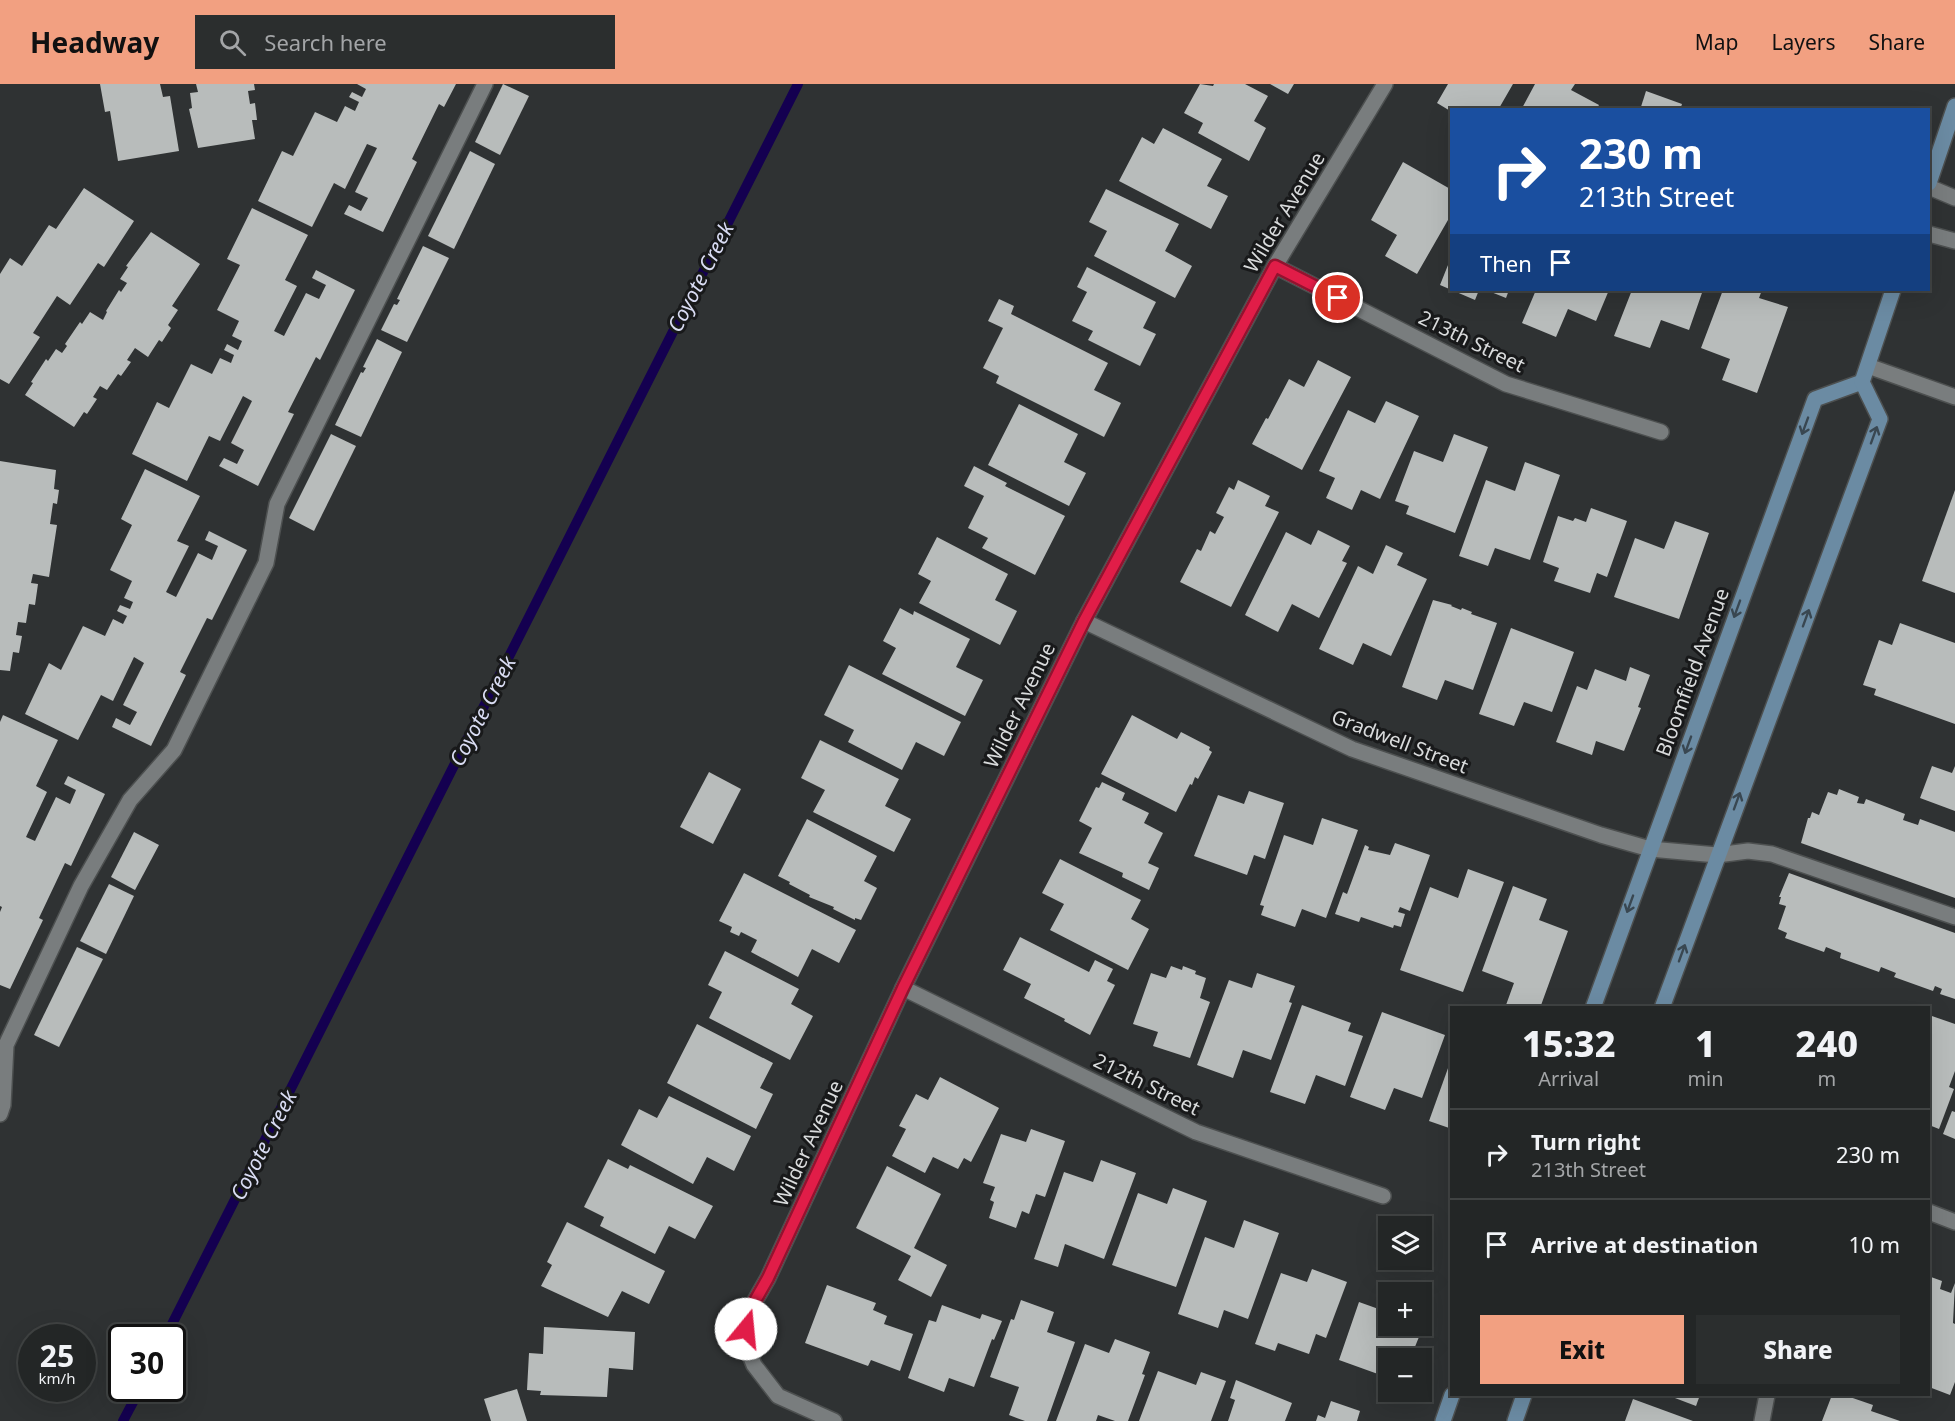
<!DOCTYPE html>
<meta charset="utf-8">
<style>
body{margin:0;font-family:"Noto Sans",sans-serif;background:#2b2e2e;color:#f1f3f6;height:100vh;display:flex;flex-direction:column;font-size:22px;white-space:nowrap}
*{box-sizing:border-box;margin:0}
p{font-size:20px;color:#a3a5a7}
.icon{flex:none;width:33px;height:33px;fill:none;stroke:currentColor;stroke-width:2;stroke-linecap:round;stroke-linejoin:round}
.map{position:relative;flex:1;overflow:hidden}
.side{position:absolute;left:1450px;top:922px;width:480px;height:390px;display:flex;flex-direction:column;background:#232626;border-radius:0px;box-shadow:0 6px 24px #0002,0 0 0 2px #404343}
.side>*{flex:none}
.hud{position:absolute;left:1450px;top:24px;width:480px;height:183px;border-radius:0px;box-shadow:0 6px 24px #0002,0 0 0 2px #404343;background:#1a4fa0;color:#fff;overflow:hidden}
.buttons{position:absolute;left:1378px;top:1132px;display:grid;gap:12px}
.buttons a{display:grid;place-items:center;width:54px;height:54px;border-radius:0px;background:#232626;box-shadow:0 6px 24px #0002,0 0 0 2px #404343;font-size:30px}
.speed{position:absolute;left:18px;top:1240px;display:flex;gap:12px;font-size:30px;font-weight:700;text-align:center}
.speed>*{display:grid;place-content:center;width:78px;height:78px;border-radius:50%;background:#232626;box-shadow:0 6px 24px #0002,0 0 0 2px #404343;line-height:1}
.speed small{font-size:15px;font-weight:400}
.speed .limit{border:3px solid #111;border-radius:9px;background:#fff;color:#111}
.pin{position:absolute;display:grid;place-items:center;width:51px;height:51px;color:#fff;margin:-26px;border:3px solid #fff;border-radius:50%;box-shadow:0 2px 6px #0007}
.me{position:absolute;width:66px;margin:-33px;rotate:17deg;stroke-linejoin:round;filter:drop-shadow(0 0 4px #0008)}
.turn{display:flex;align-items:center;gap:21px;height:126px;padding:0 30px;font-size:27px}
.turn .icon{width:78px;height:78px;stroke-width:2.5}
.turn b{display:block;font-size:42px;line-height:51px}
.then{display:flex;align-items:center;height:57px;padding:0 30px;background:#0003;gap:12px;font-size:22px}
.eta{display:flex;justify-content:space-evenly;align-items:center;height:102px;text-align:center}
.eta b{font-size:36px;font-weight:800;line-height:42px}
.cta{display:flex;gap:12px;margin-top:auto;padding:12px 30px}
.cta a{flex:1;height:69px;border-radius:0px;background:#f2a081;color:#111;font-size:24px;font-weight:800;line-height:69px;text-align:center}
.cta a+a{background:#2b2e2e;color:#f1f3f6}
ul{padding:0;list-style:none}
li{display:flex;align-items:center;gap:18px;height:90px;padding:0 30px;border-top:2px solid #404343}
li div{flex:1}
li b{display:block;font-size:22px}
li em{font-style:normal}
header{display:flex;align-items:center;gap:36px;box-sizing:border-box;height:84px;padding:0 30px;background:#f2a081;color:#111}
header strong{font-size:28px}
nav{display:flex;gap:33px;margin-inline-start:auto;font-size:21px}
.search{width:420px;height:54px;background:#2b2e2e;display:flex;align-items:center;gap:15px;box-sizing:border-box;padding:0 21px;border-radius:0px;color:#a3a5a7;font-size:22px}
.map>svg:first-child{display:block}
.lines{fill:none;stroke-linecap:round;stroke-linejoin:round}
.stream{stroke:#140050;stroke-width:10}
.building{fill:#b8bcbb}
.lane-casing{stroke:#4d5050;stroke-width:18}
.street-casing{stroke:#4d5050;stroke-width:18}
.secondary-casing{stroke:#4d5050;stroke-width:18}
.lane{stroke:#797d7e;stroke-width:15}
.street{stroke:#797d7e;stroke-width:15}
.secondary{stroke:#6b8ba3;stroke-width:15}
.oneway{stroke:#394751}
.route-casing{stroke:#92132f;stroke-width:15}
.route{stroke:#e11d48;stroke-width:10}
.labels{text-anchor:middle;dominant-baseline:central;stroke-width:6;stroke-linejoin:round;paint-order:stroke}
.street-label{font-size:20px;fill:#d9dbdc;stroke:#18191a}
.water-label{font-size:21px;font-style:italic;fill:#d9dcf3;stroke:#18191a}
</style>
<header>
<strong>Headway</strong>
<div class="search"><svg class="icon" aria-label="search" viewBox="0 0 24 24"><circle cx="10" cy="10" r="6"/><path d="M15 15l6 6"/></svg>Search here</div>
<nav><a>Map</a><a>Layers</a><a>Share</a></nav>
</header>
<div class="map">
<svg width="1955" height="1337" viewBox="0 0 1955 1337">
<rect width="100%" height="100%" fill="#2f3233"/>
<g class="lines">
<g class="stream">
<path d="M165,1254L798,0"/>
<path d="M123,1337L140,1305"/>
</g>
</g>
<g class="building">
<path d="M100,0H160L163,13L170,12L179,67L118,77L110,27L105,28Z"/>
<path d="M196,0H254L255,6L248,7L250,20L255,19L257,36H252L255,55L198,64L189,25L192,24L190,9L198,8Z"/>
<path d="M357,0H456L444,23L439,20L412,75L417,78L383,148L344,130L349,121L361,127L368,114L355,108L377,64L367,60L345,105L334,99L312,143L258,117L282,67L293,72L315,28L337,38L345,22L355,27L359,18L349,13L352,8L362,13L366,5Z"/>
<path d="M503,0L529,12L500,71L475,58Z"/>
<path d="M1200,0L1213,2L1214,0H1245L1268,12L1254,37L1266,44L1249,77L1198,49L1203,39L1184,29Z"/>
<path d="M1270,0H1294L1288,10Z"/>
<path d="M1448,0H1513L1498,26H1452V28L1437,19Z"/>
<path d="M1535,0H1575L1571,6L1599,21L1596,26H1521Z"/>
<path d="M1646,7L1682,20L1680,26H1640Z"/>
<path d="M1163,44L1222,75L1207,102L1228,112L1211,145L1119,97L1142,53L1154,60Z"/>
<path d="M470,67L495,80L454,165L428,152Z"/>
<path d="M1403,78L1452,106V129L1417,190L1385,172L1397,151L1371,136Z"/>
<path d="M84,104L134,137L104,183L98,179L70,221L57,212L33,249L40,253L9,300L0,295V190L10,174L22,182L49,141L56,145Z"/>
<path d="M1106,105L1179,140L1165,167L1192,182L1175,214L1094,172L1107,147L1089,138Z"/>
<path d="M252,124L308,151L285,196L297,202L274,247L284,252L306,209L319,215L326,201L312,194L316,186L355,206L320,276L316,273L288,328L294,330L258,402L219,382L224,374L237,380L244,366L231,359L252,317L243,312L220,357L209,352L187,397L132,370L157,318L169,324L191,280L212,290L220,274L231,279L234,271L224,266L227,260L238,266L242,257L232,252L239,237L217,226L240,181L227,175Z"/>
<path d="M151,148L200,180L172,222L178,226L168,241L171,244L162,258L159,256L148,273L135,264L127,276L131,278L121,292L118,290L107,306L100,302L93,313L97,315L87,330L84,328L74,343L25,311L33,299L31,298L46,275L48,277L56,265L62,269L67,262L65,260L80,238L82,240L90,228L103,236L107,228L106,227L119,206L121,208L127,199L120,195L128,183L126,182Z"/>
<path d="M423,162L449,174L407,258L381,246L394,220L397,221L400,216L397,215Z"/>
<path d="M1452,171V206H1479L1475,216L1440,201Z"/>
<path d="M1087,183L1156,218L1143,244L1156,250L1140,282L1088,256L1093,247L1072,237L1087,208L1077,203Z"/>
<path d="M1486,206H1509L1506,214Z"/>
<path d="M1536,206H1609L1596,237L1568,225L1556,253L1522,239Z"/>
<path d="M1632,206H1703L1689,246L1661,236L1650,264L1614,252Z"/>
<path d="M1723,206H1762L1759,214L1788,223L1757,309L1722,296L1730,275L1701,264Z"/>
<path d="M999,215L1014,222L1011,230L1108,279L1094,306L1121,319L1104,353L996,299L999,292L983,284L1003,244L988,237Z"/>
<path d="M377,255L402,268L361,353L335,341L361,288L363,289L366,284L363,283Z"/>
<path d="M1318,276L1351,293L1302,386L1252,360L1266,334L1268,335L1289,295L1304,303Z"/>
<path d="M1386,317L1419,332L1380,415L1361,406L1352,426L1326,414L1335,394L1319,387L1348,326L1375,339Z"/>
<path d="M1019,320L1078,350L1064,378L1086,389L1069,422L988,381Z"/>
<path d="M331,350L356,362L314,447L289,434Z"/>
<path d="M1454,350L1488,363L1455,449L1406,430L1409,422L1395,417L1414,367L1443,378Z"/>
<path d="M0,377L56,386L54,405L59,406L57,420L53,419L50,440L57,441L49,493L33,490L31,499L38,500L35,521L29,520L26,539L18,538L16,551L22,552L19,569L13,568L10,587L0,586Z"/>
<path d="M1525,378L1560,391L1530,476L1495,464L1488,482L1459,472L1486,396L1515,407Z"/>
<path d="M974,382L1007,399L1005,402L1065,432L1035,491L982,464L988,454L968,444L984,412L964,402Z"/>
<path d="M145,385L200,412L177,457L189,462L166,508L176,513L198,469L212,476L218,462L205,456L209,447L247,466L212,536L207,534L180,588L186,591L151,662L112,643L116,634L130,641L137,628L123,621L144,579L134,573L113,617L101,611L78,656L25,630L49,579L61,586L83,542L105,552L113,535L123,540L127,532L117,527L120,521L130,525L133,518L124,514L132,497L110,486L132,441L121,435Z"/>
<path d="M1238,396L1270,412L1265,422L1279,428L1231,523L1180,498L1197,465L1201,467L1210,447L1215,450L1224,433L1216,429L1229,403L1234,406Z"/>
<path d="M1955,406V509L1922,497Z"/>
<path d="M1591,424L1627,437L1607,493L1597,489L1590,509L1554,497L1559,484L1543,478L1558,432L1573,437L1575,434L1586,438Z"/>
<path d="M1675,437L1709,449L1679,535L1614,513L1635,454L1664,465Z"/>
<path d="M1318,446L1350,462L1342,477L1347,479L1319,534L1292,520L1278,548L1245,531L1286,448L1311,461Z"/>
<path d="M937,453L1008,490L995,516L1017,527L1000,561L919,519L931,497L918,490Z"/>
<path d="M1386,461L1403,469L1397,481L1427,495L1391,572L1363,559L1353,581L1319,565L1358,482L1373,490Z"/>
<path d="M1433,516L1452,521L1451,522L1461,526L1462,524L1472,528L1471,530L1497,539L1473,606L1445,596L1437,616L1402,603Z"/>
<path d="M900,524L913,531L914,527L970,555L956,583L983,596L965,632L882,590L896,564L883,557Z"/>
<path d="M1900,539L1955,559V640L1874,611L1876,605L1863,601L1879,556L1892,561Z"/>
<path d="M1511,544L1574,568L1552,628L1524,618L1514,642L1479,630Z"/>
<path d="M849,581L961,638L944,672L916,658L902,686L848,658L854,646L824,631Z"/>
<path d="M1630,583L1650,591L1638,623L1641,624L1624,667L1596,657L1592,671L1556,658L1577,602L1587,606L1595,585L1626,597Z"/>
<path d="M3,631L58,656L36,702L47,708L26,753L35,757L56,713L70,720L76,706L64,700L68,692L105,710L71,782L65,779L39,834L43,836L10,905L0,901V828L2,823L0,822V638Z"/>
<path d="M1132,631L1177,655L1181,648L1210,663L1209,666L1212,668L1198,695L1195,693L1192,701L1190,700L1176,728L1101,690Z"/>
<path d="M820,656L899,695L885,722L911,735L894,768L813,728L825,706L801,694Z"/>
<path d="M1932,682L1952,689L1955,682V727L1920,714Z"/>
<path d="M709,688L741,705L713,760L680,743Z"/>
<path d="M1102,698L1125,709L1122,716L1149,729L1144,739L1163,749L1148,779L1159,784L1149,806L1122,793L1123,789L1079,769L1092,744L1079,737L1096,703L1099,704Z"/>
<path d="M1839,705L1859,713L1857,719L1864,720L1866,715L1905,730L1903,736L1918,741L1920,735L1955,748V814L1801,759L1808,734H1810L1812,728L1819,731L1828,708L1837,711Z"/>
<path d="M1249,707L1284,719L1265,775L1254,771L1247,791L1194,772L1218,711L1244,720Z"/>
<path d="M1322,734L1358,746L1326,834L1302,825L1295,843L1261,831L1264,822L1260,821L1284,751L1313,761Z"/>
<path d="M807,735L877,772L864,797L877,804L861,836L855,834V836L833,825L834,823L809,813L810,811L789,800L790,798L778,792Z"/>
<path d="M134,748L159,761L135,806L111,793Z"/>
<path d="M1395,759L1430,771L1410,827L1400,823L1398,828L1405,830L1401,843L1394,841L1393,844L1361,833L1359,838L1335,830L1343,808L1347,810L1365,761L1369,763L1368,766L1390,771Z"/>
<path d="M1060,775L1141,816L1131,835L1149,845L1128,886L1050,846L1064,820L1042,809Z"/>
<path d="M1468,785L1504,798L1463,908L1400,886L1430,803L1458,814Z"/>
<path d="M744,789L856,846L839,879L812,865L798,893L751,868L757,856L741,848L739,852L730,848L732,843L719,837Z"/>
<path d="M1789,789L1955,849V915L1940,910L1942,905L1935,902L1933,907L1894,893L1896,889L1881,883L1879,888L1840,874L1841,869L1826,863L1824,868L1785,854L1787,849L1778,845L1786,822L1779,820L1781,813H1779Z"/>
<path d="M109,800L134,812L106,870L80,857Z"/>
<path d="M1513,802L1547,815L1539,836L1568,847L1540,924H1513L1506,921L1514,899L1482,887Z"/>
<path d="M1020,853L1089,888L1095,876L1113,885L1107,897L1115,901L1090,951L1064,937L1065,935L1024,914L1031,900L1003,886Z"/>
<path d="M77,863L103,875L59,963L34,951Z"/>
<path d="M725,867L799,905L791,920L813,932L790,976L709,934L722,908L708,901Z"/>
<path d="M1171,882L1182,886L1183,882L1196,887L1195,890L1206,894L1200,914L1210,918L1190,974L1153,962L1158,948L1133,940L1151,889L1166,894Z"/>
<path d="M1257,889L1295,902L1289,918L1292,919L1271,976L1243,966L1233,994L1197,981L1229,896L1252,904Z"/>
<path d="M1302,921L1351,939L1348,947L1363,952L1345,1002L1316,991L1305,1020L1270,1008Z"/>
<path d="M1382,928L1445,951L1422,1014L1394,1004L1385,1026L1350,1013Z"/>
<path d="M1929,931L1955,940V987L1949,1003L1954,1005L1939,1045L1929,1041Z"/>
<path d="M697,940L773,979L760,1004L773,1010L756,1045L667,999Z"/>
<path d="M1452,973V1045L1429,1037Z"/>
<path d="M940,993L999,1024L971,1078L964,1074L958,1085L933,1073L925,1089L892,1072L906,1045L899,1042L916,1010L928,1016Z"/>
<path d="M669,1012L751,1052L734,1087L707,1073L693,1100L621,1061L639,1025L657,1034Z"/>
<path d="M1952,1027L1955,1028V1055L1943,1050Z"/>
<path d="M1031,1045L1065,1057L1045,1113L1036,1110L1029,1130L1022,1127L1016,1144L989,1134L994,1118L990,1116L995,1103L983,1099L1001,1050L1026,1058Z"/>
<path d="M608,1075L628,1085L630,1081L713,1122L695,1155L669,1142L655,1170L600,1142L604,1133L584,1123Z"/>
<path d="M1101,1076L1136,1089L1104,1175L1065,1160L1058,1183L1034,1175L1064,1088L1093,1098Z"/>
<path d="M887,1082L941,1110L914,1164L947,1181L931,1213L898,1196L911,1172L856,1144Z"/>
<path d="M1173,1104L1207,1117L1176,1203L1112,1181L1138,1109L1167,1120Z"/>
<path d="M1244,1136L1279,1149L1248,1235L1224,1226L1218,1244L1178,1230L1205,1153L1234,1164Z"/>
<path d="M567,1138L665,1187L649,1220L622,1207L608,1233L541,1202L552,1181L547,1178Z"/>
<path d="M1312,1185L1347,1198L1326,1254L1316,1250L1309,1270L1278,1259L1275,1267L1255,1260L1281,1189L1307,1198Z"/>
<path d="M1931,1193L1942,1197L1940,1205L1951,1209L1955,1199L1953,1239L1955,1240V1298L1950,1311L1929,1303V1198Z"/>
<path d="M827,1201L876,1219L873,1226L887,1232L884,1240L913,1250L900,1287L871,1276L868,1282L805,1259Z"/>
<path d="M1397,1201L1418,1209H1394Z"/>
<path d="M1422,1210L1433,1214L1421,1248L1410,1275H1389V1294L1339,1276L1359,1218L1387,1228L1389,1224V1242H1422Z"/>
<path d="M1021,1216L1054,1228L1047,1248L1075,1258L1047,1337H1025L1009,1331L1019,1303L990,1293L1011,1235L1014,1236Z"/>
<path d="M942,1221L980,1235L982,1230L1002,1237L994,1256L992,1255L974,1303L949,1294L944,1308L908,1294L929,1236L936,1238Z"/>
<path d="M544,1243L635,1248L633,1286L609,1284L607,1313L540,1311L541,1307L527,1306L529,1269L543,1270Z"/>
<path d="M1115,1255L1150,1268L1142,1290L1145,1291L1128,1337H1115L1098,1331L1096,1337H1056L1085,1260L1109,1269Z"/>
<path d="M1158,1287L1196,1301L1201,1288L1226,1297L1211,1337H1139Z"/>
<path d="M1236,1296L1292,1319L1285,1337H1228L1235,1316L1230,1314Z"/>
<path d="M517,1305L527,1337H491L484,1315Z"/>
<path d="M1667,1311H1700L1696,1322Z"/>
<path d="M1832,1311H1844L1873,1321L1871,1327L1900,1337H1822Z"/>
<path d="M1633,1315L1693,1337H1625Z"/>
<path d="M1331,1317L1360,1327L1357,1337H1316L1318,1331L1325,1334Z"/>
</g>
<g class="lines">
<defs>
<g id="lane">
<path d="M1929,103L1955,114"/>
<path d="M1929,150L1955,157"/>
<path d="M1868,282L1955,313"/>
<path d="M1717,771L1748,767L1772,770L1955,833"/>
</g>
<g id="street">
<path d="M1275,182L1506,300L1661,348"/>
<path d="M1084,537L1352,665L1601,751L1650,765L1717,771"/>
<path d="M903,904L1196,1048L1383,1112"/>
<path d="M0,1030L3,1021L6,961L81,802L130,716L174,666L266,479L277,420L485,0"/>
<path d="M1929,1128L1955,1138"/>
<path d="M834,1337L778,1312L754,1281L745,1259L747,1231L768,1194L903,904L1084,537L1275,182L1385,0"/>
<path d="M1762,1337L1767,1311"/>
</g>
<g id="secondary">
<path d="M1929,99L1955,22"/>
<path d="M1593,924L1815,315L1862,298"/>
<path d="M1662,924L1880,335L1862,298L1893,206"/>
<path d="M1443,1337L1452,1311"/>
<path d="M1515,1337L1524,1311"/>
</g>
</defs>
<use href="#lane" class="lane-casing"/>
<use href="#street" class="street-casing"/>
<use href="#secondary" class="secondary-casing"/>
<use href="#lane" class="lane"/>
<use href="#street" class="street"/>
<use href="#secondary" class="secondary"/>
</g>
<defs><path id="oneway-shaft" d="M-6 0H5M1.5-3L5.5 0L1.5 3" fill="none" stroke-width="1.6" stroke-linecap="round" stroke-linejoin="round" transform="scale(1.5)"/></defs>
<g class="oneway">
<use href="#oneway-shaft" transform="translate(1805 342) rotate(110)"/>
<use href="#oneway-shaft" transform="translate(1874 351) rotate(-70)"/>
<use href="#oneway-shaft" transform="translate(1737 525) rotate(110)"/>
<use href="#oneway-shaft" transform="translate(1806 534) rotate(-70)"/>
<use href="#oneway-shaft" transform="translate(1688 661) rotate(110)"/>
<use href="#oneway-shaft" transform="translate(1737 717) rotate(-70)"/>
<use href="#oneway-shaft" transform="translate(1630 820) rotate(110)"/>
<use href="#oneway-shaft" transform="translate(1682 869) rotate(-70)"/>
</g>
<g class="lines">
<defs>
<path id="route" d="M746,1245L747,1231L768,1194L903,904L1084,537L1275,182L1338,214"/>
</defs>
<use href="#route" class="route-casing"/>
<use href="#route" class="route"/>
</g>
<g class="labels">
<g class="street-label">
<text transform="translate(1284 128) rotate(-59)">Wilder Avenue</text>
<text transform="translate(1472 257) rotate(26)">213th Street</text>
<text transform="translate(1692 588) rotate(-70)">Bloomfield Avenue</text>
<text transform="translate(1019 621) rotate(-64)">Wilder Avenue</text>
<text transform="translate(1400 657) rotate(21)">Gradwell Street</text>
<text transform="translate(1147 1000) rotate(26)">212th Street</text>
<text transform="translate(808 1059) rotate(-65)">Wilder Avenue</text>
</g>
<g class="water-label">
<text transform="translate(700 193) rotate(-63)">Coyote Creek</text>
<text transform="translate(482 627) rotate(-63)">Coyote Creek</text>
<text transform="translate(263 1061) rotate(-63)">Coyote Creek</text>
</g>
</g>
</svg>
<div class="buttons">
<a><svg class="icon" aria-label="layers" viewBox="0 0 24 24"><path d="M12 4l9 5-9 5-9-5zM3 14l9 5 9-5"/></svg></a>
<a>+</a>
<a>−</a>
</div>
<div class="speed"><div>25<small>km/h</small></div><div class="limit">30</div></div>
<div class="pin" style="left:1338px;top:214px;background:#d93025"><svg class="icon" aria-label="arrive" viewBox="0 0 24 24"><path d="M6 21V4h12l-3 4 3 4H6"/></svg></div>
<svg class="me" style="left:746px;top:1245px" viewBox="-20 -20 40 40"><circle r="19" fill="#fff"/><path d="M0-13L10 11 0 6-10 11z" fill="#e11d48"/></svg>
<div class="hud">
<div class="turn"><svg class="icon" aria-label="right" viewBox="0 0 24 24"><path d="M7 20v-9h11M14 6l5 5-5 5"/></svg><div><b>230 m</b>213th Street</div></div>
<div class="then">Then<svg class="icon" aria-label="arrive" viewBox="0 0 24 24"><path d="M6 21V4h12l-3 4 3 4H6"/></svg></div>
</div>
<section class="side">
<div class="eta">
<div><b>15:32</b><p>Arrival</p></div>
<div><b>1</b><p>min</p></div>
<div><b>240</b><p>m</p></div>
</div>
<ul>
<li><svg class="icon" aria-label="right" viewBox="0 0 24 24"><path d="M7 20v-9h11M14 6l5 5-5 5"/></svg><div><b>Turn right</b><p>213th Street</p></div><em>230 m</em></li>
<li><svg class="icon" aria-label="arrive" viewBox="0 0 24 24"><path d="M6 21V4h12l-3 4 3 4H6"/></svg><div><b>Arrive at destination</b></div><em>10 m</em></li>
</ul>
<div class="cta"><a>Exit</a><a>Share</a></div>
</section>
</div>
